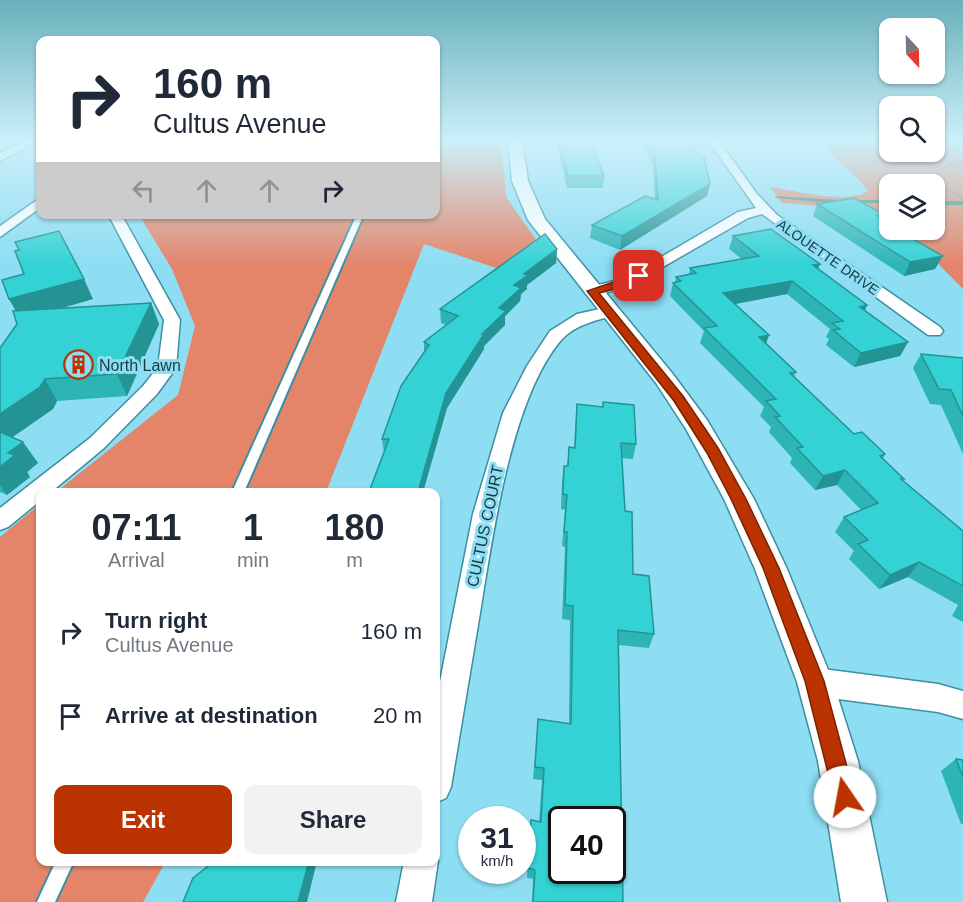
<!DOCTYPE html>
<style>
body{margin:0;font-family:Arial,sans-serif;background:#f2f2f3;color:#1f2937;height:100vh;display:flex;flex-direction:column;font-size:22px;white-space:nowrap}
*{box-sizing:border-box;margin:0}
p{font-size:20px;color:#747a83}
.icon{flex:none;width:33px;height:33px;fill:none;stroke:currentColor;stroke-width:2;stroke-linecap:round;stroke-linejoin:round}
.map{position:relative;flex:1;overflow:hidden}
.sheet{position:absolute;left:36px;top:488px;width:404px;height:378px;display:flex;flex-direction:column;background:#fff;border-radius:12px;box-shadow:0 2px 4px #0004}
.sheet>*{flex:none}
.hud{position:absolute;left:36px;top:36px;width:404px;height:183px;border-radius:12px;box-shadow:0 2px 4px #0004;background:#fff;color:#1f2937;overflow:hidden}
.needle{width:39px;rotate:158deg}
.controls{position:absolute;left:879px;top:18px;display:grid;gap:12px}
.controls a{display:grid;place-items:center;width:66px;height:66px;border-radius:12px;background:#fff;box-shadow:0 2px 4px #0004;font-size:30px}
.speed{position:absolute;left:458px;top:806px;display:flex;gap:12px;font-size:30px;font-weight:700;text-align:center}
.speed>*{display:grid;place-content:center;width:78px;height:78px;border-radius:50%;background:#fff;box-shadow:0 2px 4px #0004;line-height:1}
.speed small{font-size:15px;font-weight:400}
.speed .limit{border:3px solid #111;border-radius:9px;background:#fff;color:#111}
.pin{position:absolute;display:grid;place-items:center;width:51px;height:51px;color:#fff;margin:-26px;border-radius:12px;box-shadow:0 3px 9px #0006}
.me{position:absolute;width:66px;margin:-33px;rotate:348deg;stroke-linejoin:round;filter:drop-shadow(0 0 4px #0008)}
.turn{display:flex;align-items:center;gap:21px;height:126px;padding:0 18px;font-size:27px}
.turn .icon{width:78px;height:78px;stroke-width:2.5}
.turn b{display:block;font-size:42px;line-height:51px}
.lanes{display:flex;align-items:center;height:57px;padding:0 18px;background:#0003;justify-content:center;gap:30px;direction:ltr}
.lanes .off{opacity:.35}
.eta{display:flex;justify-content:space-evenly;align-items:center;height:102px;text-align:center}
.eta b{font-size:36px;font-weight:600;line-height:42px}
.action{display:flex;gap:12px;margin-top:auto;padding:12px 18px}
.action a{flex:1;height:69px;border-radius:12px;background:#b30;color:#fff;font-size:24px;font-weight:600;line-height:69px;text-align:center}
.action a+a{background:#f2f2f3;color:#1f2937}
ul{padding:0;list-style:none}
li{display:flex;align-items:center;gap:18px;height:84px;padding:0 18px}
li div{flex:1}
li b{display:block;font-size:22px}
li em{font-style:normal}
.map>svg:first-child{display:block}
.forest{fill:#e4856a}
.lines{fill:none;stroke-linecap:round;stroke-linejoin:round}
.stream{fill:#3a8965;fill-rule:evenodd}
.service-casing{stroke:#3c8fa2;stroke-width:4}
.minor-casing{stroke:#3c8fa2;stroke-width:3}
.tertiary-casing{stroke:#3c8fa2;stroke-width:3}
.path{stroke:#5690a0;stroke-width:2;stroke-dasharray:1.5 1.5;stroke-linecap:butt}
.service{fill:#fff;fill-rule:evenodd}
.minor{fill:#fff;fill-rule:evenodd}
.tertiary{fill:#fff;fill-rule:evenodd}
.wall{fill:#2db5b6}
.shaded-wall{fill:#249394}
.building{fill:#34d2d4;stroke:#249394;stroke-width:1.5;fill-rule:evenodd}
.route{fill:#b30;stroke:#7a2100;stroke-width:1.5}
.labels{text-anchor:middle;dominant-baseline:central;stroke-width:6;stroke-linejoin:round;paint-order:stroke}
.far-street-label{font-size:14px;fill:#183b43;stroke:#8dddf3}
.poi-label{font-size:16px;fill:#183b43;stroke:#8dddf3;text-anchor:start}
.street-label{font-size:16px;fill:#183b43;stroke:#8dddf3}
</style>
<div class="map">
<svg width="963" height="902" viewBox="0 0 963 902">
<rect width="100%" height="100%" fill="#8dddf3"/>
<g class="forest">
<path d="M435,140H501L506,197L549,258L530,279L424,244L326,492H56L178,395L195,326L172,269L139,215L435,214Z"/>
<path d="M824,140H889L890,152H934L935,140H963V289L905,230H934V184H890L889,220L870,210L782,203L770,187C792,190 850,205 868,191C856,172 833,162 824,140Z"/>
<path d="M40,504V861H166L143,902H0V537Z"/>
</g>
<g class="lines">
<g class="stream">
<path d="M935,140L963,141V143L937,141Z"/>
<path d="M775,196L838,200L841,202L838,204L777,198L775,197Z"/>
<path d="M851,200H890V203H849V201Z"/>
<rect x="934" y="201" width="29" height="4"/>
</g>
<defs>
<g id="service">
<path d="M357,214H364L244,492H232Z"/>
<path d="M56,861H74L55,902H37Z"/>
</g>
<g id="minor">
<path d="M26,140H39L0,161V153Z"/>
<path d="M708,140H718L757,194L777,215L940,327L943,331L940,335H928L762,214L748,218L628,287L592,296L586,294L584,291L586,288L618,280L634,273L738,212L756,208Z"/>
<path d="M40,198V208L0,237V226Z"/>
<path d="M108,214H121L180,320L176,368L157,394L104,448L51,492H40V501L8,527L0,530V508L90,438L143,386L158,367L164,320Z"/>
<path d="M609,307L615,309L617,312L615,315C597,320 575,325 562,339C512,396 493,533 481,607C471,667 461,727 451,787L446,798L435,803V707L473,514L503,413L527,366L550,331L577,314Z"/>
<path d="M815,668L938,684L963,691V719L938,712L815,696L805,692L801,682L805,672Z"/>
<path d="M435,853L438,861L432,902H396L404,861H435Z"/>
</g>
<path id="tertiary" d="M508,140H522L528,181L545,219L672,373L707,420L754,499L787,569L833,682L858,761L887,902H841L818,761L797,682L755,569L724,499L686,429L656,383L528,220L512,181Z"/>
</defs>
<use href="#service" class="service-casing"/>
<use href="#minor" class="minor-casing"/>
<use href="#tertiary" class="tertiary-casing"/>
<g class="path">
<path d="M963,149L936,153L952,163L963,162"/>
<path d="M952,164L940,172L938,184L963,198"/>
</g>
<use href="#service" class="service"/>
<use href="#minor" class="minor"/>
<use href="#tertiary" class="tertiary"/>
</g>
<g class="wall">
<path d="M556,140H590L604,176L603,188H567Z"/>
<path d="M641,140H686L710,184L707,196L620,250L590,238L592,225L655,199L653,166Z"/>
<path d="M817,204L885,215L883,219L907,233L906,235L935,269L904,276L813,216Z"/>
<path d="M733,236L820,264L818,269L867,305L865,310L908,342L900,356L854,367L826,345L829,339L826,337L830,329L787,294L735,304L769,335L766,344L796,372L794,377L854,434L885,454L883,459L903,481L963,531V622L952,616L958,605L908,577L879,589L849,559L854,551L835,532L844,517L861,510L837,485L815,490L790,463L792,458L769,432L771,427L760,416L764,407L700,343L704,331L670,296L673,283L675,282L676,277L689,274L690,268L742,259L729,249Z"/>
<path d="M557,249L556,263L527,285V289L521,294L520,301L505,316V325L484,346V349L447,408L423,492H369L384,452L382,439L424,352V342L446,325L441,323L440,309Z"/>
<path d="M24,274L93,299L61,308L151,303L159,324L127,396L57,401L53,409L12,437L38,463L27,472L30,477L7,495L0,492V348L17,324L15,310Z"/>
<path d="M921,354L963,358V454L941,405L930,404L913,368Z"/>
<path d="M603,402L636,444L633,459L622,458L625,511L633,574L654,634L649,648L619,645L623,902H532L533,879L527,878L529,831L531,820L539,821L542,780L533,779L538,719L569,723L570,620L562,619L565,547L562,546L565,510L561,509L562,481L564,466H567L569,447L574,448L577,404L602,407Z"/>
<path d="M956,759L963,760V824H961L941,771Z"/>
</g>
<g class="shaded-wall">
<path d="M710,184L707,196L620,250L622,236Z"/>
<path d="M557,249L556,263L527,285V289L521,294L520,301L505,316V325L484,346V349L447,408L423,492H418L446,393L482,334L514,285L524,274Z"/>
<path d="M943,256L935,269L904,276L910,262Z"/>
<path d="M820,264L814,277L813,265Z"/>
<path d="M84,279L93,299L21,320L9,299Z"/>
<path d="M792,281L787,294L719,307L723,293Z"/>
<path d="M151,303L159,324L127,396L117,374Z"/>
<path d="M867,305L861,319L860,307Z"/>
<path d="M769,335L764,349L759,337Z"/>
<path d="M908,342L900,356L854,367L861,353Z"/>
<path d="M45,379L57,401L53,409L0,446V414Z"/>
<path d="M23,442L38,463L27,472L30,477L7,495L0,485V467L8,453Z"/>
<path d="M845,470L837,485L815,490L823,476Z"/>
<path d="M919,562L908,577L879,589L890,575Z"/>
<path d="M309,861H317L307,902H298Z"/>
</g>
<g class="building">
<path d="M559,140H590L604,176H568Z"/>
<path d="M648,140H686V141H690L700,157H704L710,184L622,236L592,225L645,196L658,200L655,155Z"/>
<path d="M854,198L885,215L878,216L890,223V230H900L907,233L904,234L943,256L910,262L817,204Z"/>
<path d="M771,229L820,264L813,265L867,305L860,307L908,342L861,353L833,330L840,329L832,323L843,321L792,281L723,293L769,335L759,337L796,372L790,373L854,434L862,432L885,454L880,456L904,479H901L963,531V586L919,562L890,575L858,544L868,540L844,517L878,503L845,470L823,476L797,448L803,447L775,417L780,416L766,401L776,399L704,328L717,326L673,283L681,281L676,277L696,273L690,268L759,256L733,236Z"/>
<path d="M59,231L84,279L9,299L2,280L24,274L15,251L19,250L15,242Z"/>
<path d="M545,234L557,249L524,274L528,275L514,285L521,288L499,308L506,311L482,334H484L446,393L418,492H369L389,439H382L401,386L429,345L424,342L458,316L440,309Z"/>
<path d="M151,303L117,374L45,379L40,387L0,414V348L17,324L13,311Z"/>
<path d="M921,354L963,358V416L951,390L939,389Z"/>
<path d="M603,402L634,405L636,444L621,443L625,511L632,512L633,574L649,576L654,634L618,630L623,902H533L535,870L528,868L531,820L541,822L544,768L535,767L538,719L571,724L573,606L565,605L567,532H564L567,495L563,494L564,466H568L569,447L575,448L577,404L603,407ZM561,819H612V870H561Z"/>
<path d="M0,432L23,442L8,453L15,455L0,467Z"/>
<path d="M956,759L963,760V777Z"/>
<path d="M210,861H309L298,902H183L193,878L207,867Z"/>
</g>
<linearGradient id="sky" x2="0" y2="1"><stop stop-color="#68b0ba"/><stop offset="0.53" stop-color="#ccf0fa"/><stop offset="1" stop-color="#ccf0fa" stop-opacity="0"/></linearGradient>
<rect width="963" height="266" fill="url(#sky)"/>
<path class="route" d="M639,273L643,274V279L627,286L599,293L683,396L718,448L746,499L779,568L824,681L855,797L852,805L845,808L838,805L834,797L805,681L763,568L731,499L707,453L674,401L587,291Z"/>
<defs>
<symbol id="building-ring" viewBox="-11 -11 22 22"><circle r="9.5" fill="#8dddf3" stroke="#b30" stroke-width="1.5"/><path d="M-4-6H4V6H1V3H-1V6H-4ZM-2.5-4.3h1.7v1.8h-1.7ZM.8-4.3h1.7v1.8H.8ZM-2.5-1h1.7V.8h-1.7ZM.8-1h1.7V.8H.8Z" fill="#b30"/></symbol>
</defs>
<g fill-rule="evenodd">
<use href="#building-ring" x="62" y="348" width="33" height="33"/>
</g>
<g class="labels">
<g class="far-street-label">
<text transform="translate(828 257) rotate(35)">ALOUETTE DRIVE</text>
</g>
<g class="poi-label">
<text x="99" y="365">North Lawn</text>
</g>
<g class="street-label">
<text transform="translate(485 526) rotate(-78)">CULTUS COURT</text>
</g>
</g>
</svg>
<div class="controls">
<a><svg class="needle" viewBox="-14 -14 28 28"><path d="M0-13l5 13h-10z" fill="#e53935"/><path d="M0 13l5-13h-10z" fill="#747a83"/></svg></a>
<a><svg class="icon" aria-label="search" viewBox="0 0 24 24"><circle cx="10" cy="10" r="6"/><path d="M15 15l6 6"/></svg></a>
<a><svg class="icon" aria-label="layers" viewBox="0 0 24 24"><path d="M12 4l9 5-9 5-9-5zM3 14l9 5 9-5"/></svg></a>
</div>
<div class="speed"><div>31<small>km/h</small></div><div class="limit">40</div></div>
<div class="pin" style="left:639px;top:276px;background:#d93025"><svg class="icon" aria-label="arrive" viewBox="0 0 24 24"><path d="M6 21V4h12l-3 4 3 4H6"/></svg></div>
<svg class="me" style="left:845px;top:797px" viewBox="-20 -20 40 40"><circle r="19" fill="#fff"/><path d="M0-13L10 11 0 6-10 11z" fill="#b30"/></svg>
<div class="hud">
<div class="turn"><svg class="icon" aria-label="right" viewBox="0 0 24 24"><path d="M7 20v-9h11M14 6l5 5-5 5"/></svg><div><b>160 m</b>Cultus Avenue</div></div>
<div class="lanes"><svg class="icon off" aria-label="left" viewBox="0 0 24 24"><path d="M17 20v-9H6M10 6l-5 5 5 5"/></svg><svg class="icon off" aria-label="ahead" viewBox="0 0 24 24"><path d="M12 20V5M6 11l6-6 6 6"/></svg><svg class="icon off" aria-label="ahead" viewBox="0 0 24 24"><path d="M12 20V5M6 11l6-6 6 6"/></svg><svg class="icon" aria-label="right" viewBox="0 0 24 24"><path d="M7 20v-9h11M14 6l5 5-5 5"/></svg></div>
</div>
<section class="sheet">
<div class="eta">
<div><b>07:11</b><p>Arrival</p></div>
<div><b>1</b><p>min</p></div>
<div><b>180</b><p>m</p></div>
</div>
<ul>
<li><svg class="icon" aria-label="right" viewBox="0 0 24 24"><path d="M7 20v-9h11M14 6l5 5-5 5"/></svg><div><b>Turn right</b><p>Cultus Avenue</p></div><em>160 m</em></li>
<li><svg class="icon" aria-label="arrive" viewBox="0 0 24 24"><path d="M6 21V4h12l-3 4 3 4H6"/></svg><div><b>Arrive at destination</b></div><em>20 m</em></li>
</ul>
<div class="action"><a>Exit</a><a>Share</a></div>
</section>
</div>
